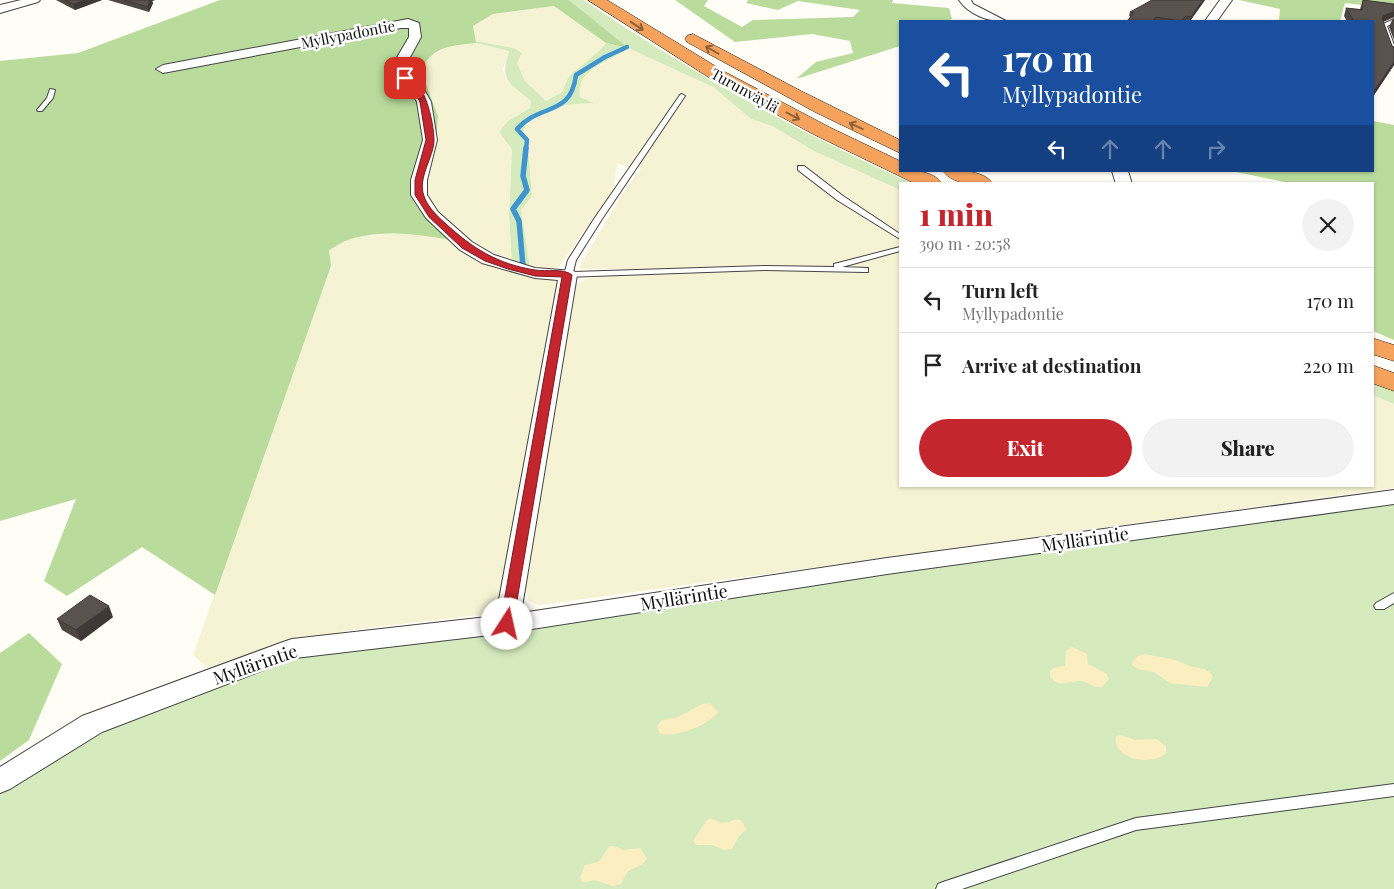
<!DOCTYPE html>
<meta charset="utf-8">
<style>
body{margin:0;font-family:"Playfair Display",serif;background:#f2f2f2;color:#222;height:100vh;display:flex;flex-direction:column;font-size:19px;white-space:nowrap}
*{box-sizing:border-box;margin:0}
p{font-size:16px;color:#767676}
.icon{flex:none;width:28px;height:28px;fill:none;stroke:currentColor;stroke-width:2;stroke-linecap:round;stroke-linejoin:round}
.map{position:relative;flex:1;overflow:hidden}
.side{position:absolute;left:899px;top:182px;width:475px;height:305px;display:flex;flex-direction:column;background:#fff;border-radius:0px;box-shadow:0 1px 4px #0004}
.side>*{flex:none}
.top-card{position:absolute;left:899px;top:20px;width:475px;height:152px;border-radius:0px;box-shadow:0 1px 4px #0004;background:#1a4fa0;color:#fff;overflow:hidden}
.pin{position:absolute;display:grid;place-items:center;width:42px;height:42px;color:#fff;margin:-21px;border-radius:10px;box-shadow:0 2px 8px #0006}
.me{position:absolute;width:55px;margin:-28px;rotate:10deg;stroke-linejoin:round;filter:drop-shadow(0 0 4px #0008)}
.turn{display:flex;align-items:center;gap:18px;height:105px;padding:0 20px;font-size:22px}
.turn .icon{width:65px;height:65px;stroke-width:2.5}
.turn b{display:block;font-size:35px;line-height:42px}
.lanes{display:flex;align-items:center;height:48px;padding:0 20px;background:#0003;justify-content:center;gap:25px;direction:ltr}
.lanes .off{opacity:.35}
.round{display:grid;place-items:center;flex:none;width:52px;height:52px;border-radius:26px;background:#f2f2f2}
.headline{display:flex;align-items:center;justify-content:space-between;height:85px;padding:0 20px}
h1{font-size:30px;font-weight:800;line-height:38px;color:#c4262e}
.cta{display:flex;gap:10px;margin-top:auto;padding:10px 20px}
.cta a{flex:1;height:58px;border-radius:30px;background:#c4262e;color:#fff;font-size:20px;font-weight:800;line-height:58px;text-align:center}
.cta a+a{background:#f2f2f2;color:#222}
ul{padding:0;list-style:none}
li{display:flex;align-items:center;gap:15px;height:65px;padding:0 20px;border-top:1px solid #e0e0e0}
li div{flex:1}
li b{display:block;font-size:19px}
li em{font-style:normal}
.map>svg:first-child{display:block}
.farmland{fill:#f6f3d4}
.green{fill:#d5ebbd}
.forest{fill:#b9dc9c}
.sand{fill:#fbeec1}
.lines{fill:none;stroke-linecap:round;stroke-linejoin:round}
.stream-far1{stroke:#3f96cf;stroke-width:4.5}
.stream{stroke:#3f96cf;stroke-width:5.5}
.lane-casing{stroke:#444;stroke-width:2}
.street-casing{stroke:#444;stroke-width:2}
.highway-casing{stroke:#222;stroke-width:1}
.lane{fill:#fff;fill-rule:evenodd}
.street{fill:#fff;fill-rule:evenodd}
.highway{fill:#f5a25d;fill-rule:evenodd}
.wall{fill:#4d4742}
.shaded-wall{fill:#3f3936}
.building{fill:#5a524d;stroke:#3f3936}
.oneway{stroke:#8e613b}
.route{fill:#c4262e;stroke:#7f191e}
.labels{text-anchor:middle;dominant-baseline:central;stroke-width:5;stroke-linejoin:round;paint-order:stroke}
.far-street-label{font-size:15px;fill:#111;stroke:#fff}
.street-label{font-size:18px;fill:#111;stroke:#fff}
</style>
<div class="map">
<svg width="1394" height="889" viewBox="0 0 1394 889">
<rect width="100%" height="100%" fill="#fffdf5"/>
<g class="farmland">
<path d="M554,6L572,17L606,43L600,50L569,76L562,92L545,101L525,81L517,63L522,53L514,48L475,41L473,26L493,14Z"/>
<path d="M476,43L509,51L503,69L506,80L531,101L530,108L508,121L512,149L509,215L512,264L495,259L460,238L429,207L424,191L436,143L422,68L429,56L447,47Z"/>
<path d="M628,48L713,87L751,119L772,126L814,151L900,190V486H1372L1373,395L1394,404V488L539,605L529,601L523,582L575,285L586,279L597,277L682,274L680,269H578L621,196L641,168L617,164L613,190L558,268H530L521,210L532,196L529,157L522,135L528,120L564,105L592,103L580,98L579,88L587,72L621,54Z"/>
<path d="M385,234H420L451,240L557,278L560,282L498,608L487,614L351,630L294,642L207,668L193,655L331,266L329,250L352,238Z"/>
</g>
<g class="green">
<path d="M569,0H584C688,71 799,133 914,184H900V190L814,151L772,126L751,119L713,87L628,48C609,64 576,67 580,97L594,103L564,105L528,120L522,135L529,157L532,196L521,210L530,268L512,264L509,215L512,149L499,132L508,121L530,108L531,101C509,82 499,82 509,51L476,43L475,41L514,48L522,53L517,63L525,81L546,101L562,92L569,76L600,50L606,43L627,48Z"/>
<path d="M1373,382L1394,391V404L1373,395Z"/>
<path d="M1394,503V889H0V794L34,767L126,720L215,685L296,658Z"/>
</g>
<g class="forest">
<path d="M220,0H569L628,48L606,43L554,6L493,14L473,26L476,43C452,46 435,45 422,68L428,90L438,116L436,143L424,192L451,240C419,234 386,230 354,238C345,240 337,246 329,250L331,266L215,595L142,547L67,596L44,581L76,499L0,521V61L78,53Z"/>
<path d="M675,0H708L704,6L742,27L753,20L853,17L860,10L798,1L778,10L746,3L748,0H893L892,3L949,8L952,19L948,21H900V46L796,79L816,62L853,53L850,41L812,34L735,42Z"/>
<path d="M1239,0H1394V9L1345,3L1340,21H1279L1280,9Z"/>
<path d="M1373,121L1394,125V340L1373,331L1372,184H1294L1232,171H1372Z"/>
<path d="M29,633L62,664L29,740L0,761V653Z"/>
</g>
<g class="sand">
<path d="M1072,647L1087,654L1088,664L1106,673L1109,679L1102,687C1091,688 1088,681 1079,681C1067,681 1060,689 1050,677V671L1054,668L1065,666L1066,651Z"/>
<path d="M1144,654L1176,660L1192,667L1205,669L1211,673L1213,677L1207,687L1170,683L1154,672L1138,669L1132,665C1133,658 1138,656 1144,654Z"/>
<path d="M710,703L718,712C710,725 673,739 659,733L657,726L662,720L678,717L702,704Z"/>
<path d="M1121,735L1135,740L1156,739L1166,746V753C1153,767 1111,759 1116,736Z"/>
<path d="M711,818L722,823C734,823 739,812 746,829L738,838L732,849L724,850L712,845H697L693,841L706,821Z"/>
<path d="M609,846H614L623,850L640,848L647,858L643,864L628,871L621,884L613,886L594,880L588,882H582L580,877L585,865L599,862Z"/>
</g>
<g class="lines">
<path class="stream-far1" d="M526,149L527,140L517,129C540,103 571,117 576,75L605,57L627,47"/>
<path class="stream" d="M523,266L519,221L513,209L527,190L523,176L526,148"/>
<defs>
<g id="lane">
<path d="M1394,19V23L1387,26L1394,45V55L1391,53L1381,25Z"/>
<path d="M50,89L55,90L53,98L42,111H38L37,110L47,98Z"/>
<path d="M682,94L685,96L602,219L576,260L573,272L765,266L834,267V264L900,247V251L842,267L868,268V272H865L765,270L565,277L564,275L568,260L594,219L680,95Z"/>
<path d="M798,166H804L843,196L900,234V239L837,200L798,170Z"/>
<path d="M1394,593V603L1384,609H1376L1374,606L1376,603Z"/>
<path d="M1394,784V796L1136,830L962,889H936L938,884L943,882L1136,818Z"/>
</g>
<g id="street">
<path d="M21,0H40L38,2L0,13V5Z"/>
<path d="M959,0H971L973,4L1006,21C989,22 969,15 959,0Z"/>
<path d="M1220,0H1232L1217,21H1205Z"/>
<path d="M408,19L419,23L421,37L403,70L420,82L431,102L437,140L427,180V195L438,212L472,242L494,255L535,268L574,271L577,275L521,613L887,558L1394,490V504L887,574L507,633L295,658L102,732L10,789L0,793V767L82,716L283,642L292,639L496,616L558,280L535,278L482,263L460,250L426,218L411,195V180L423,140L417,102L409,87L389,71L409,37V28H401L163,73L156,69L163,65Z"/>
<path d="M1112,171H1128L1132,184H1116Z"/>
</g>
<g id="highway">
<path d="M588,0H607L725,72L829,127L900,161V171C915,171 933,170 942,184H916L815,135L713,80Z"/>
<path d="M693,34L801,91L900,140V153L815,112L687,42L685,39L687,36Z"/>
<path d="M943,171C959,171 983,169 993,184C977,184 954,186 943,171Z"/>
<path d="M1372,338L1394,345V361L1372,354Z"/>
<path d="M1372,365L1394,373V391L1372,383Z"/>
</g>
</defs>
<use href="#lane" class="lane-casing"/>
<use href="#street" class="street-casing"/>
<use href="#highway" class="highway-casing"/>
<use href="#lane" class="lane"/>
<use href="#street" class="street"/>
<use href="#highway" class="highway"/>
</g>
<g class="wall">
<path d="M56,0H102L75,10Z"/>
<path d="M108,0H155L152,1L153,3L149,12Z"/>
<path d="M1205,0L1190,21L1185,20L1184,21H1127L1131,17L1129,16L1130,12Z"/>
<path d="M1363,0L1394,17L1383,22L1392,46L1394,47V65L1372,98V21H1347L1344,16L1346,8L1360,9Z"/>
<path d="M1394,18V40L1389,27L1392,20Z"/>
<path d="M113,617L81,641L62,630L57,619Z"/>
</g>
<g class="shaded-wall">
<path d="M86,0H102L75,10L73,4Z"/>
<path d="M150,0H155L152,1L153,3L149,12L148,7Z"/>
<path d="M1203,0H1205L1190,21L1191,17Z"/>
<path d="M1394,11V17L1380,23L1383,16Z"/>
<path d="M1394,62V65L1372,98V94Z"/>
<path d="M109,606L113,617L81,641L76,630Z"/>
</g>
<g class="building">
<path d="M65,0H86L73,4Z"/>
<path d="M124,0H150L148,7Z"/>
<path d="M1152,0H1203L1191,17L1186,16L1181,21L1156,17L1152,21H1127L1134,13L1130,12Z"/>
<path d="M1363,0L1394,4V11L1383,16L1382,18L1392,46L1394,47V62L1372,94V21H1354L1346,8L1362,10Z"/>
<path d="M90,595L109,606L76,630L57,619Z"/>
</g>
<defs><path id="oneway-shaft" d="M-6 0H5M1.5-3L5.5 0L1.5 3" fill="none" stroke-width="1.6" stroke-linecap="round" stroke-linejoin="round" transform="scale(1.25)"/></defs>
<g class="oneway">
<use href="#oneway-shaft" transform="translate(637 26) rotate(33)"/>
<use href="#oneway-shaft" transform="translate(712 50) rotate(-150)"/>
<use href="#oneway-shaft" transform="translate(793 116) rotate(28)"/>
<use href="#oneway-shaft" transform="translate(856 126) rotate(-155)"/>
</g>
<path class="route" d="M402,76C424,74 434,123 434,140C434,157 417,178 424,196C427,206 437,216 445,223C472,248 497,264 535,270C546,272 564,268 572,275L513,624L511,627H502L500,624L562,277L535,276L508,269L485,261L462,248L429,217L415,195V180L426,140L420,102L412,87L402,79Z"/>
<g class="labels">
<g class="far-street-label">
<text transform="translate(348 34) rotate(-11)">Myllypadontie</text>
<text transform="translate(745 90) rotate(29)">Turunväylä</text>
</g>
<g class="street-label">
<text transform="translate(1085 539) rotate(-8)">Myllärintie</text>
<text transform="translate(684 597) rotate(-9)">Myllärintie</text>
<text transform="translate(255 664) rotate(-19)">Myllärintie</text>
</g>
</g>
</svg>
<div class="pin" style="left:405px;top:78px;background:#d93025"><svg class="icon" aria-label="arrive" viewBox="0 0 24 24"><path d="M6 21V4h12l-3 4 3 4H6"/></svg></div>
<svg class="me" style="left:507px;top:624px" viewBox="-20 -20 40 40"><circle r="19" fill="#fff"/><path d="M0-13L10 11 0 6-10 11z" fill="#c4262e"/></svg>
<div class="top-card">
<div class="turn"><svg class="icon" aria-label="left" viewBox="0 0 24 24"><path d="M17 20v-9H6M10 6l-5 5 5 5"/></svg><div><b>170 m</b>Myllypadontie</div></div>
<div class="lanes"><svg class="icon" aria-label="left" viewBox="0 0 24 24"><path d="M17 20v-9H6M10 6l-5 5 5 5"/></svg><svg class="icon off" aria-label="ahead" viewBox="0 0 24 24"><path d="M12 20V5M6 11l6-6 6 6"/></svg><svg class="icon off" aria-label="ahead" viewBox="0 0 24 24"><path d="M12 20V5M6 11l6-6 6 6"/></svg><svg class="icon off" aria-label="right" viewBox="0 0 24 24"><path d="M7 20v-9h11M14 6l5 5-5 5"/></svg></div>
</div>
<section class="side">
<div class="headline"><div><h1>1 min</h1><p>390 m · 20:58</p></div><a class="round"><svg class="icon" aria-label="close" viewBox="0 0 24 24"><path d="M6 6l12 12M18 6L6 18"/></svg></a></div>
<ul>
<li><svg class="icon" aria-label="left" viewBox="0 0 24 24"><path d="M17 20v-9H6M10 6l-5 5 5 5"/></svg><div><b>Turn left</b><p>Myllypadontie</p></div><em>170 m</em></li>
<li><svg class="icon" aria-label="arrive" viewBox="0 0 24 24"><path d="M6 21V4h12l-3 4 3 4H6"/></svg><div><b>Arrive at destination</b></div><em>220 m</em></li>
</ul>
<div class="cta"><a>Exit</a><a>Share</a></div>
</section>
</div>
